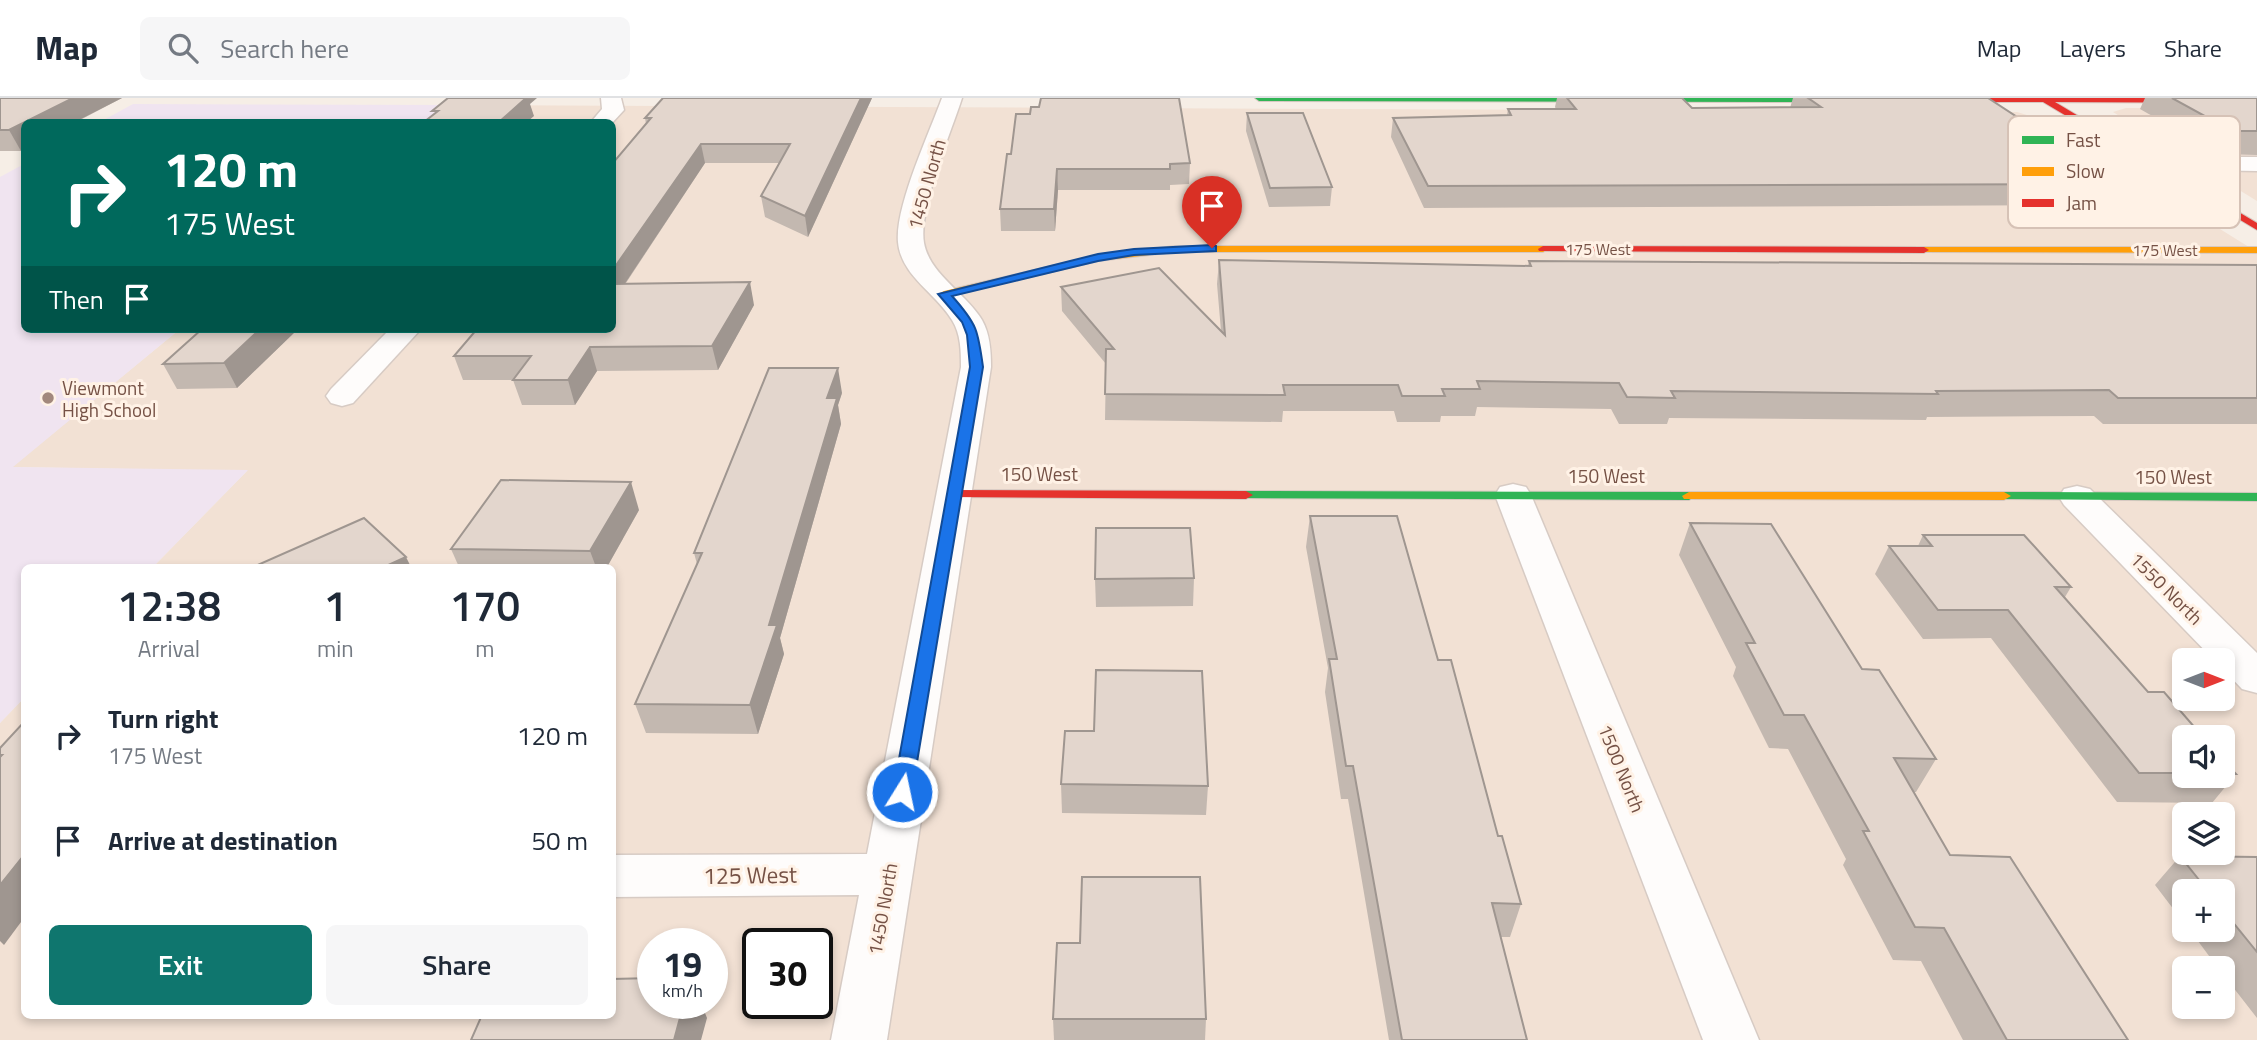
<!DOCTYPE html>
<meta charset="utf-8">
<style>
body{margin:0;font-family:"Titillium Web",sans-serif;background:#f6f6f7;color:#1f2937;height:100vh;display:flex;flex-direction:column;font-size:26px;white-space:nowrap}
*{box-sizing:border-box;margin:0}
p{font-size:23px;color:#747a83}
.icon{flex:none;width:38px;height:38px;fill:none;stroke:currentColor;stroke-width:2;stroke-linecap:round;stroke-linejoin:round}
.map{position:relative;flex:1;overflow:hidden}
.drawer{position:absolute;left:21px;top:466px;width:595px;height:455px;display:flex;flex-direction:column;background:#fff;border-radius:10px;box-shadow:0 4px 10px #0003}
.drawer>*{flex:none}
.top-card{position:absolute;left:21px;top:21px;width:595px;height:214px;border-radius:10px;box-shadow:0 4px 10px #0003;background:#00695c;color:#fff;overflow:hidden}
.needle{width:46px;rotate:90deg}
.buttons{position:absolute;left:2172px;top:550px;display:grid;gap:14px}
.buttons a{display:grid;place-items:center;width:63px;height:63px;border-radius:10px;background:#fff;box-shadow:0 4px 10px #0003;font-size:35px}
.speed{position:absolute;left:637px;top:830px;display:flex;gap:14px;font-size:35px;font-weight:700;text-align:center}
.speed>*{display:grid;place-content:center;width:91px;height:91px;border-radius:50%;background:#fff;box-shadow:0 4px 10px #0003;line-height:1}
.speed small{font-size:18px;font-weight:400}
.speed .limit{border:4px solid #111;border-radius:10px;background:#fff;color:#111}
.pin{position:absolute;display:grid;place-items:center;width:60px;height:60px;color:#fff;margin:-72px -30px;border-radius:50% 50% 50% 0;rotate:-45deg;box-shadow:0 0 7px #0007}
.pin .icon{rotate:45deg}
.me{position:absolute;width:77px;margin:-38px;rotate:10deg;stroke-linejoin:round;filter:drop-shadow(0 0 5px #0008)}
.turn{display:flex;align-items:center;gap:24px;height:147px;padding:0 28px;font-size:32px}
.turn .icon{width:91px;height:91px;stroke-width:2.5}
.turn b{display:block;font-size:49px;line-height:60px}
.then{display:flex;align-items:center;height:66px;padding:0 28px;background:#0003;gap:14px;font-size:26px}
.eta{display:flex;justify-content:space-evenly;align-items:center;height:119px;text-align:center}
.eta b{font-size:42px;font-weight:600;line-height:49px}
.action{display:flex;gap:14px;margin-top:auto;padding:14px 28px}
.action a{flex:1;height:80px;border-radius:10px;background:#0f766e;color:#fff;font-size:28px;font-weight:600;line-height:80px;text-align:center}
.action a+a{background:#f6f6f7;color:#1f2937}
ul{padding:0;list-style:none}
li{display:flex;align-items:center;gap:21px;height:105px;padding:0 28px}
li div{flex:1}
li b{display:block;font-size:26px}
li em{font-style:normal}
header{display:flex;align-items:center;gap:42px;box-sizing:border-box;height:98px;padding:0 35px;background:#fff;border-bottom:2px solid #e0e1e3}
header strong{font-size:33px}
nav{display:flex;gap:38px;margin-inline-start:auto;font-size:24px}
.search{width:490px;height:63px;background:#f6f6f7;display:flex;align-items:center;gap:18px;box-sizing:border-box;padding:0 24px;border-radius:10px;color:#747a83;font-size:26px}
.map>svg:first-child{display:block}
.residential{fill:#f2e1d4;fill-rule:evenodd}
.education{fill:#f0e4f0}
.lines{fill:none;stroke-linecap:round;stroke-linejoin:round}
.street-casing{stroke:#d7cbc4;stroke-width:3}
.fast-casing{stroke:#d7c9c2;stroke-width:2}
.slow-casing{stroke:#d7c9c2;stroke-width:2}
.jam-casing{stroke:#d7c9c2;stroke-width:2}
.street{fill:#fefcfb;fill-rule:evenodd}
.fast{fill:#30b455;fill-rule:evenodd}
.slow{fill:#ff9f0a;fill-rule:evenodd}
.jam{fill:#e5322d;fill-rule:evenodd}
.wall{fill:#c3b8b0}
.shaded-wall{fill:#9f9690}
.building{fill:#e3d6cd;stroke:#9f9690;stroke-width:2}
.route{fill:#1a73e8;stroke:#114b97;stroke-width:2}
.poi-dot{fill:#a2887d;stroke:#fff2e6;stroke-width:2.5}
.labels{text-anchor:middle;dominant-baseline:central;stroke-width:6;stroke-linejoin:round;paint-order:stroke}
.far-street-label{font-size:16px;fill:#755145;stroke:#fff2e6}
.street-label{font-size:19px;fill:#755145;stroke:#fff2e6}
.poi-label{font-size:19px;fill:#755145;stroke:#fff2e6;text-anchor:start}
.near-street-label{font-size:23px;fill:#755145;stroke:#fff2e6}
.key{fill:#fff2e6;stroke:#d6c2b6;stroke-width:2}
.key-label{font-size:19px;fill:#755145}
</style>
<header>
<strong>Map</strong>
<div class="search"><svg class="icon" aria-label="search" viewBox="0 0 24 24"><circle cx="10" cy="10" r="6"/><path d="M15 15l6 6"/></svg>Search here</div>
<nav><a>Map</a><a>Layers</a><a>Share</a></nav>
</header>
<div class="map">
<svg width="2257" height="942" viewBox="0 0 2257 942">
<rect width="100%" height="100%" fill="#f6eee6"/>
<g class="residential">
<path d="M455,7L2017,14L2046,23L2257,154V942H0V625L24,600V917H612V469H153L247,373L12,369L180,231H612V24H433ZM2184,562H2222V600H2184ZM2184,639H2222V677H2184ZM2184,716H2222V754H2184ZM2184,793H2222V831H2184ZM653,845H712V905H653ZM758,845H817V905H758ZM2184,870H2222V908H2184Z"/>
<path d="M2126,10H2257V103L2113,14Z"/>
</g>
<g class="education">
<path d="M133,6L455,7L433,24H100Z"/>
<path d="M24,66V231H180L13,369L248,372L153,469H24V600L0,625V79Z"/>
</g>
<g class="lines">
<defs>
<g id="street">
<path d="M601,0H621L624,12L612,25L591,24L602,11Z"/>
<path d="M942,0H962C951,35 918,111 924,145C930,177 966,195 982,222C990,236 991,253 991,269L887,942H831L859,797L612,799V757L867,756L961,269C961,254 961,236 952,222C936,195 901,178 898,144C895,108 929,36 942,0Z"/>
<path d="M2152,59H2257V73L2144,71L2140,66L2144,61Z"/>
<path d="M390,231H421L353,305L342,308L331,305L326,298L331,291Z"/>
<path d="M1513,386L1526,389L1531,397L1759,942H1703L1495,397L1500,389Z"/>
<path d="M2077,388L2090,391L2257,555V595L2242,591L2222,570V562H2214L2064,407L2059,399L2064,391Z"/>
</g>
<g id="fast">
<path d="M1255,0H1849V1L1845,4L1259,3Z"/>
<path d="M1246,393L1689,394L1696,398L1689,402L1241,400L1239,397Z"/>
<path d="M2004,394L2257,395V403L1999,401L1997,398L1999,395Z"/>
</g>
<g id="slow">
<path d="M1175,148H1543L1548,151L1543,154H1175L1098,163L944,199L938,196L944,193L1098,157Z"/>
<path d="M1924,149H2257V155L1920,154L1919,152Z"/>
<path d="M1689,394H2004L2011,398L2004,402L1684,401L1682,398Z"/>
</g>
<g id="jam">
<path d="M1933,0H2257V5L2055,4L2257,125V132L2043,4H1937Z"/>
<path d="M1543,148L1924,149L1929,152L1924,155L1539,153L1538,151Z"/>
<path d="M954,392L1246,393L1253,397L1246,401L949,399L947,396Z"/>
</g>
</defs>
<use href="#street" class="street-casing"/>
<use href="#fast" class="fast-casing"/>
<use href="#slow" class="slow-casing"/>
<use href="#jam" class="jam-casing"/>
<use href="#street" class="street"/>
<use href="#fast" class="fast"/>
<use href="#slow" class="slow"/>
<use href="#jam" class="jam"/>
</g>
<g class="wall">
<path d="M0,0H122L21,53H0Z"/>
<path d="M872,0L808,139L765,119L761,98L779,65H705L626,185L754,207L718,272L597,273L575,307H522L513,282H463L454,258L612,231L646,26L645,20Z"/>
<path d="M1557,0H1682L1692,10H1790L1793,0H1988L2120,86L2109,107L1424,110L1391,39L1393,20L1507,17L1508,11H1556L1555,9Z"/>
<path d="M2145,0H2257V57L2219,56L2140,11Z"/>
<path d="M1247,15L1332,89L1330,108L1269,109L1246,33Z"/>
<path d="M1011,56L1190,65L1189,86L1170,87V92H1058L1055,133H1001L1000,111Z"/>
<path d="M1219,162L1528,168L1529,163L2257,167V326H2103L2094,318L1927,319L1926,322L1669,320L1667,326H1619L1611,311L1477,309L1475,318H1441L1440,324H1397L1394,313H1283L1282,324L1105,322L1106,266L1062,213L1061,189L1221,233L1217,186Z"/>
<path d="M298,231L237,290L177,291L163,266Z"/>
<path d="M842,295L838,307L841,326L780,540L784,556L758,636L646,635L635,606L697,466L694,455Z"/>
<path d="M639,412L607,469H459L451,451Z"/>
<path d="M1310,418L1438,562L1521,806L1510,839H1500L1527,942H1389L1348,701H1341L1325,594L1328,570L1306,449Z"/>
<path d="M1690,425L1862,571L1936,661L1916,694H1914L1950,757L2128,942H1963L1921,863L1893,862L1843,767L1846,761L1788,651L1769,650L1733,578L1736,569L1679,457Z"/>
<path d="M1923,437L2071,489L2065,499L2184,639V677H2222V661L2236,676L2212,705L2117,704L1991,540L1923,541L1875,476L1889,448H1918Z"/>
<path d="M1194,480L1193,508L1096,509L1095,481Z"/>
<path d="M1061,686L1208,688L1206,717L1062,715Z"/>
<path d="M2180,758L2257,759V920L2222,875V870H2218L2189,831H2222V793H2184V825L2155,787Z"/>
<path d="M1053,921H1206L1205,942H1054Z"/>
</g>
<g class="shaded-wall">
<path d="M73,0H122L75,24H25Z"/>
<path d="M512,0H537L530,6L534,18L527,24H499Z"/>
<path d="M861,0H872L808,139L805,118Z"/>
<path d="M24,25V51L21,53L9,32Z"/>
<path d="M701,46L705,65L612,205V173Z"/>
<path d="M1057,71L1058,92L1055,133L1054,111Z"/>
<path d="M750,184L754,207L718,272L712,248Z"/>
<path d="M260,231H298L237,290L224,265Z"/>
<path d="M590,249L597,273L575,307L568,282Z"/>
<path d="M838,270L842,295L838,307L841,326L780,540L784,556L758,636L750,607L769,527L827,300Z"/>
<path d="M631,384L639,412L607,469H596L590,453Z"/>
<path d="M406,459L411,469H384Z"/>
<path d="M24,757V820L4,847L0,843V787Z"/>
<path d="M684,905H701L707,920L701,942H674Z"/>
</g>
<g class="building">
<path d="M0,0H73L9,32H0Z"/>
<path d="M448,0H526L499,24H424L438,13H432Z"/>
<path d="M663,0H861L805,118L761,98L790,46H701L612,173V66L651,20H645Z"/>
<path d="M1041,0H1179L1190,65L1170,66V71H1057L1054,111H1000L1007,56H1011L1016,16H1030L1031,9H1039Z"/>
<path d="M1567,0H1682L1692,10L1821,9L1808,0H1988L2120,86L1428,88L1393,20L1511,17L1508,11H1576Z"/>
<path d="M2172,0H2257V33H2232Z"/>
<path d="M1247,15H1303L1332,89L1270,90Z"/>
<path d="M1219,162L1531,168L1529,163L2257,167V300H2118L2109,292L1936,293L1938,296L1671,293L1675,300L1627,299L1619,285L1477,283L1480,291H1442L1445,298H1402L1398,287H1283L1285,297L1105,296L1106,251H1114L1061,189L1159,170L1225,237Z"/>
<path d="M750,184L712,248L590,249L568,282H513L531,258H454L477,231H612V186Z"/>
<path d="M202,231H260L224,265L163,266Z"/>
<path d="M769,270H838L827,300H837L769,527H777L750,607L635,606L702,455H694Z"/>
<path d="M501,382L631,384L590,453L451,451Z"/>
<path d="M1310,418H1397L1438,562H1451L1498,738H1502L1521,806L1492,805L1527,942H1402L1353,668H1346L1329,561H1337Z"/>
<path d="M364,420L406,459L384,469H253Z"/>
<path d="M1690,425L1771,426L1862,571L1879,572L1936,661L1894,660L1950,757L2010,759L2128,942H2007L1944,830L1915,829L1863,733H1869L1804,617H1784L1746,545H1755Z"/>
<path d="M1096,430H1190L1194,480L1095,481Z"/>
<path d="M1923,437H2024L2071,489H2055L2148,594H2164L2203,639H2184V675H2139L2008,512H1938L1889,448H1932Z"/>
<path d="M1096,572L1202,573L1208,688L1061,686L1065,633H1094Z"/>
<path d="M24,624V757L0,787V659L2,657H0V650Z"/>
<path d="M2222,661L2236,676H2222Z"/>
<path d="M2180,758L2257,759V854L2222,811V793H2208Z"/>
<path d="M1082,779H1200L1206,921H1053L1057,845H1080Z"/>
<path d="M653,880V905H684L674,942H471L482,917H612V881Z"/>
</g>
<path class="route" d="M1212,147L1216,148V153L1134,157L1098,163L952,198C977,226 978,232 983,269L912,694L909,700L902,702L895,700L893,694L970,269L967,237L962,224L938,196L1098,156L1134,151Z"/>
<circle class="poi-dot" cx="48" cy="300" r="7"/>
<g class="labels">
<g class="far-street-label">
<text x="1598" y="151">175 West</text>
<text x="2165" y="152">175 West</text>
</g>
<g class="street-label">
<text transform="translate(926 86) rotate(-74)">1450 North</text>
<text x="1039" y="375">150 West</text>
<text x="1606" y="377">150 West</text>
<text x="2173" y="378">150 West</text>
<text transform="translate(2167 490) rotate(45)">1550 North</text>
<text transform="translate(1622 670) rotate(68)">1500 North</text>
<text transform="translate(882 811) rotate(-80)">1450 North</text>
</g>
<g class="poi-label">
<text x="62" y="289">Viewmont<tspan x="62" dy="22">High School</tspan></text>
</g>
<g class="near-street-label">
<text transform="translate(750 777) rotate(-1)">125 West</text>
</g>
</g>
<rect x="2008" y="18" width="232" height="112" rx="10" class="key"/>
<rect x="2022" y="38" width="32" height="8" fill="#30b455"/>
<rect x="2022" y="69" width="32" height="9" fill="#ff9f0a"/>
<rect x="2022" y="101" width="32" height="8" fill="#e5322d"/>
<g class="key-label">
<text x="2066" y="49">Fast</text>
<text x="2066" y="80">Slow</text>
<text x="2066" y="112">Jam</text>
</g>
</svg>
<div class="buttons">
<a><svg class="needle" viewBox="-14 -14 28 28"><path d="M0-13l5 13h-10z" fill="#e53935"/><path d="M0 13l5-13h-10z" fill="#747a83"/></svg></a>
<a><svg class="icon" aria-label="sound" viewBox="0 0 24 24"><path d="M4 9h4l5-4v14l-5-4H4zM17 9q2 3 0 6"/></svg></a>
<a><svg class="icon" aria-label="layers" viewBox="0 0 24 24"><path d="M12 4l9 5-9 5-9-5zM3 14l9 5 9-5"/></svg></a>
<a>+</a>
<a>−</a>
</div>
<div class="speed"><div>19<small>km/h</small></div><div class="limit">30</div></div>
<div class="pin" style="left:1212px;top:150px;background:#d93025"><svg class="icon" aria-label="arrive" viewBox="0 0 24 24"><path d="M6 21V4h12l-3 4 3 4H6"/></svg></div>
<svg class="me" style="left:902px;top:694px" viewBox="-20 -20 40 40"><circle r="17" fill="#1a73e8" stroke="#fff" stroke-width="3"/><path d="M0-11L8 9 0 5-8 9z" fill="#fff"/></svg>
<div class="top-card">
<div class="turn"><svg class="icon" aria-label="right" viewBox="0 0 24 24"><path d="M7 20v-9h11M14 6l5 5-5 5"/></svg><div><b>120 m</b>175 West</div></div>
<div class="then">Then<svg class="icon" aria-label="arrive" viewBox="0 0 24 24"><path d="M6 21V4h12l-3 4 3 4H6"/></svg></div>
</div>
<section class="drawer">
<div class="eta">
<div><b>12:38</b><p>Arrival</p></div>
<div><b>1</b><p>min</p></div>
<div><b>170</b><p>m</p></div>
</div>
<ul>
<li><svg class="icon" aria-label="right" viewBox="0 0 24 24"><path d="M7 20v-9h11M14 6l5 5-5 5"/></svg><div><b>Turn right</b><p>175 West</p></div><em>120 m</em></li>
<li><svg class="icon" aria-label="arrive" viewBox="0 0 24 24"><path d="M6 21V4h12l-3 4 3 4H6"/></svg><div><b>Arrive at destination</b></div><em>50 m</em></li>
</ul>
<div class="action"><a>Exit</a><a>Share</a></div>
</section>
</div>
